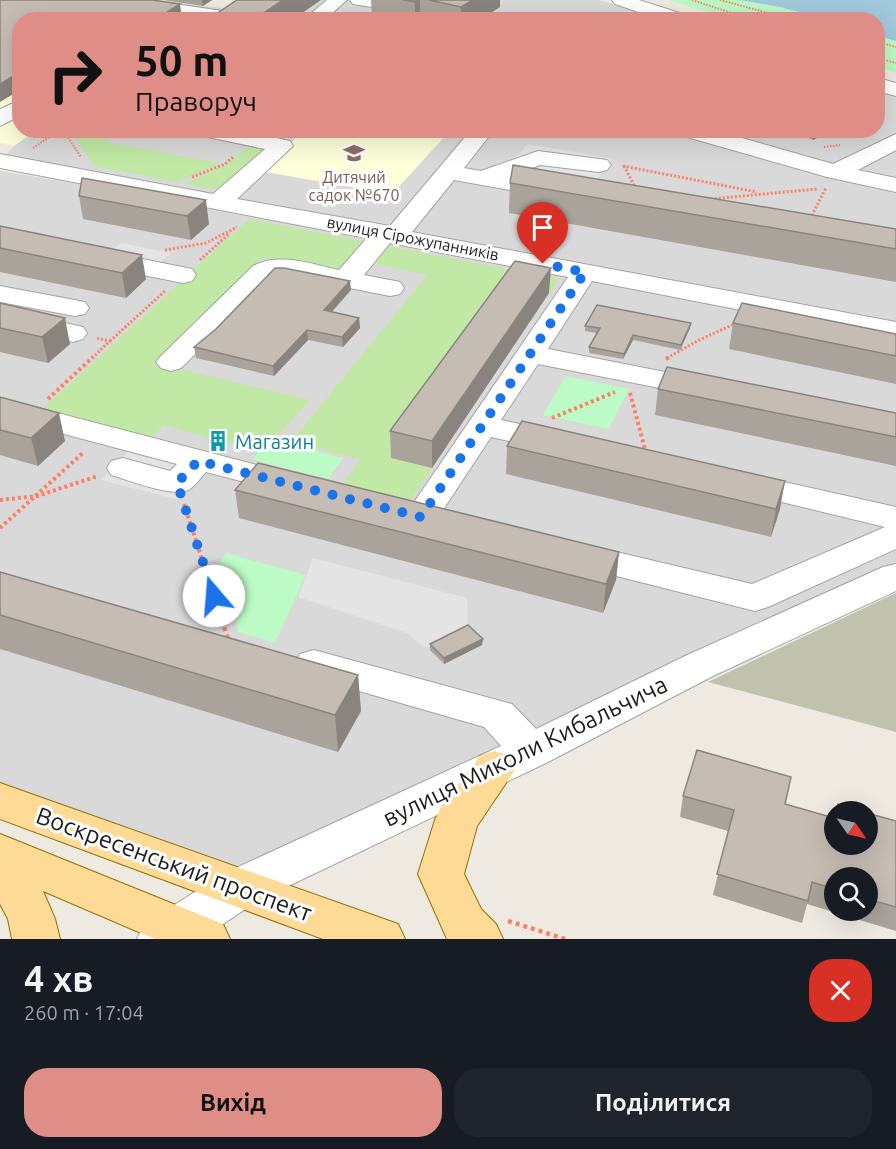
<!DOCTYPE html>
<html lang="uk">
<meta charset="utf-8">
<style>
body{margin:0;font-family:Ubuntu,sans-serif;background:#20242c;color:#f1f3f6;height:100vh;display:flex;flex-direction:column;font-size:22px;white-space:nowrap}
*{box-sizing:border-box;margin:0}
p{font-size:20px;color:#9ea1a6}
.icon{flex:none;width:33px;height:33px;fill:none;stroke:currentColor;stroke-width:2;stroke-linecap:round;stroke-linejoin:round}
.map{position:relative;height:939px;overflow:hidden}
.side{display:flex;flex-direction:column;background:#171b24;flex:1}
.side>*{flex:none}
.banner{position:absolute;left:12px;top:12px;width:873px;height:126px;border-radius:24px;box-shadow:0 6px 24px #0002;background:#de8e87;color:#111;overflow:hidden}
.needle{width:39px;rotate:124deg}
.tools{position:absolute;left:824px;top:801px;display:grid;gap:12px}
.tools a{display:grid;place-items:center;width:54px;height:54px;border-radius:50%;background:#171b24;box-shadow:0 6px 24px #0002;font-size:30px}
.pin{position:absolute;display:grid;place-items:center;width:51px;height:51px;color:#fff;margin:-62px -26px;border-radius:50% 50% 50% 0;rotate:-45deg;box-shadow:0 0 6px #0007}
.pin .icon{rotate:45deg}
.me{position:absolute;width:66px;margin:-33px;rotate:342deg;stroke-linejoin:round;filter:drop-shadow(0 0 4px #0008)}
.turn{display:flex;align-items:center;gap:21px;height:126px;padding:0 24px;font-size:27px}
.turn .icon{width:78px;height:78px;stroke-width:2.5}
.turn b{display:block;font-size:42px;line-height:51px}
.round{display:grid;place-items:center;flex:none;width:63px;height:63px;border-radius:24px;background:#20242c}
.overview{display:flex;align-items:center;justify-content:space-between;height:102px;padding:0 24px}
h1{font-size:36px;font-weight:600;line-height:45px}
.action{display:flex;gap:12px;margin-top:auto;padding:12px 24px}
.action a{flex:1;height:69px;border-radius:24px;background:#de8e87;color:#111;font-size:24px;font-weight:600;line-height:69px;text-align:center}
.action a+a{background:#20242c;color:#f1f3f6}
.map>svg:first-child{display:block}
.residential{fill:#dad9d9}
.education{fill:#fcffd8}
.construction{fill:#c0c2ad}
.grass{fill:#c1e9a5}
.park{fill:#bcfac6}
.parking{fill:#e4e4e4}
.water{fill:#a0c9dc}
.lines{fill:none;stroke-linecap:round;stroke-linejoin:round}
.minor-casing{stroke:#a3a3a3;stroke-width:2}
.major-casing{stroke:#937000;stroke-width:2}
.path-far3{stroke:#fc8164;stroke-width:2;stroke-dasharray:1.5 1.5;stroke-linecap:butt}
.path-far2{stroke:#fc8164;stroke-width:3;stroke-dasharray:2 2;stroke-linecap:butt}
.path-far1{stroke:#fc8164;stroke-width:4;stroke-dasharray:3 3;stroke-linecap:butt}
.path{stroke:#fc8164;stroke-width:4.5;stroke-dasharray:4 4;stroke-linecap:butt}
.minor{fill:#fff;fill-rule:evenodd}
.major{fill:#fdda96;fill-rule:evenodd}
.wall{fill:#a9a39b;fill-rule:evenodd}
.shaded-wall{fill:#8a847e}
.building{fill:#c5bdb4;stroke:#8a847e;stroke-width:1.5}
.route{stroke:#1a73e8;stroke-width:10;stroke-dasharray:0 18}
.labels{text-anchor:middle;dominant-baseline:central;stroke-width:6;stroke-linejoin:round;paint-order:stroke}
.far-education-label{font-size:16px;fill:#785e54;stroke:#fff}
.far-street-label{font-size:16px;fill:#1c1c1c;stroke:#fff}
.culture-label{font-size:20px;fill:#0d838f;stroke:#fff;text-anchor:start}
.near-street-label{font-size:24px;fill:#1c1c1c;stroke:#fff}
</style>
<div class="map">
<svg width="896" height="939" viewBox="0 0 896 939">
<rect width="100%" height="100%" fill="#eeeae1"/>
<g class="residential">
<path d="M0,0H159L236,10L253,0H599L663,19L19,20Z"/>
<path d="M878,91L896,97V326L3,157L14,146L36,130H878Z"/>
<path d="M0,171L396,235L896,330V582L241,887L0,801Z"/>
</g>
<g class="education">
<path d="M0,17L20,20V130L36,131L14,146L0,143Z"/>
<path d="M269,131H450L392,194L259,171L298,136Z"/>
</g>
<path class="construction" d="M896,593V732L708,682Z"/>
<g class="grass">
<path d="M71,131H84L82,132L112,138L106,142L221,163L176,182L94,166Z"/>
<path d="M250,145L268,148L225,186L215,189L184,184L227,164Z"/>
<path d="M249,219L364,241L336,272L262,258L154,363L310,400L275,438L253,450L164,425L149,440L40,411Z"/>
<path d="M383,245L559,279L550,293L514,286L392,457L432,468L408,504L341,487L360,459L291,442L427,275L368,262Z"/>
</g>
<g class="park">
<path d="M668,0H740L780,7L826,19H732Z"/>
<path d="M878,36L896,41V73L878,67Z"/>
<path d="M566,376L629,389L609,429L543,415Z"/>
<path d="M267,438L343,458L328,479L253,460Z"/>
<path d="M226,553L306,575L275,643L238,632L235,610L247,589L210,577Z"/>
</g>
<g class="parking">
<path d="M528,144L613,159L595,183L507,167Z"/>
<path d="M121,243L171,253L157,266L105,256Z"/>
<path d="M128,451L205,471L179,500L101,480Z"/>
<path d="M313,558L467,598L468,627L425,648L407,633L298,597Z"/>
</g>
<path class="water" d="M740,0H896V41L878,36V20L826,19L780,7Z"/>
<g class="lines">
<defs>
<g id="minor">
<path d="M102,0H147L230,12L237,14L239,18L203,20L111,5L105,4Z"/>
<path d="M327,0H347L324,20H303Z"/>
<path d="M350,0H398L422,4L425,8L422,12L416,14L359,5L353,4Z"/>
<path d="M612,0H639L689,16L691,20H662L615,4Z"/>
<path d="M878,78L896,83V96L878,91Z"/>
<path d="M20,100V116L0,126V109Z"/>
<path d="M195,130H240L290,141L293,146L237,199L390,226L471,130H494L464,168L481,171L538,151L607,160L611,165L607,170L599,172L540,165L511,176L564,186L567,191L564,196L555,198L454,180L412,232L896,322V340L592,281L548,349L716,382L720,388L716,394L705,397L538,364L501,420L569,435L574,442L569,449L558,452L491,437L433,525L421,528L409,525L404,517L568,277L390,243L364,275L400,282L404,288L400,294L390,296L285,275L275,276L181,368L171,371L161,368L156,362L161,356L253,266C279,252 312,264 339,270L367,238L0,168V154L213,194L265,149L198,135Z"/>
<path d="M677,130H714L833,164L896,134V150L858,170L896,178V192L827,177L680,135Z"/>
<path d="M102,251L192,269L196,275L192,281L183,283L93,265L89,259L93,253Z"/>
<path d="M0,286L85,302L89,308L85,314L75,316L0,302Z"/>
<path d="M25,314L83,327L87,333L83,339L73,342L15,328L11,322L15,316Z"/>
<path d="M0,398L303,477L308,484L303,491L291,494L206,472C201,477 196,485 190,489C176,499 128,480 111,475L107,468L111,461L123,458L170,471L177,464L0,417Z"/>
<path d="M740,472L896,507V549L768,607L755,611L561,562L556,554L561,546L574,542L752,584L885,527L728,489L723,482L728,475Z"/>
<path d="M896,564V591L713,676L546,763L257,901L201,939H137L144,924L225,873L501,746L484,727L300,674L294,664L300,654L314,650L512,704L536,729L685,656L883,567Z"/>
</g>
<g id="major">
<path d="M495,751L510,756L516,768L477,826L464,874L481,909L496,924L503,939H447L418,874L435,820L441,807L480,756Z"/>
<path d="M0,783L398,924L405,939H323L0,819Z"/>
<path d="M0,834L223,924L230,939H155L43,891L55,919L60,939H12L8,919L0,904Z"/>
</g>
</defs>
<use href="#minor" class="minor-casing"/>
<use href="#major" class="major-casing"/>
<g class="path-far3">
<path d="M692,0L753,20"/>
<path d="M720,0L794,20"/>
<path d="M878,42L896,47"/>
<path d="M878,58L896,63"/>
<path d="M63,130L81,157"/>
<path d="M772,130L783,134"/>
<path d="M824,147L840,145"/>
<path d="M33,148L60,130"/>
</g>
<g class="path-far2">
<path d="M623,166L757,192"/>
<path d="M624,166L636,189"/>
<path d="M192,177L225,164L233,157"/>
<path d="M318,199L377,198L400,194"/>
<path d="M711,199L817,189"/>
<path d="M810,219L826,188"/>
<path d="M165,250L206,243L237,227"/>
<path d="M200,260L230,233"/>
<path d="M110,341L165,291"/>
<path d="M92,358L110,341L95,338"/>
<path d="M667,358L701,339L737,323"/>
</g>
<g class="path-far1">
<path d="M666,359L670,357"/>
<path d="M630,393L646,453"/>
<path d="M48,399L93,357"/>
<path d="M552,418L615,392"/>
<path d="M0,500L37,496L98,476"/>
<path d="M184,504L220,614"/>
<path d="M0,528L84,452"/>
</g>
<g class="path">
<path d="M219,612L228,639"/>
<path d="M508,921L565,939"/>
</g>
<use href="#minor" class="minor"/>
<use href="#major" class="major"/>
</g>
<g class="wall">
<path d="M0,0H152L182,19L20,20L0,102Z"/>
<path d="M163,0H212L203,6Z"/>
<path d="M371,0H500V7L479,20H375L372,19Z"/>
<path d="M81,130H120L111,137L81,132Z"/>
<path d="M789,130H832L813,140Z"/>
<path d="M82,178L209,224L191,240L83,219L79,196Z"/>
<path d="M510,183L896,229V282L509,213Z"/>
<path d="M0,226L146,279L126,298L0,272Z"/>
<path d="M351,290L332,312L359,318L360,328L343,347L308,340L274,376L196,358L194,347Z"/>
<path d="M549,293L432,468L391,458L390,431Z"/>
<path d="M0,303L70,344L48,363L0,352Z"/>
<path d="M691,323L690,328L680,350L633,340L623,359L589,353V347L597,333L585,331V326Z"/>
<path d="M733,323L896,334V384L729,349Z"/>
<path d="M658,389L896,413V466L655,415Z"/>
<path d="M0,397L65,441L38,466L0,455Z"/>
<path d="M507,446L780,509L771,537L506,474Z"/>
<path d="M235,490L619,552L616,580L603,613L239,518Z"/>
<path d="M0,572L358,675L361,711L338,752L0,649Z"/>
<path d="M430,644L482,645L444,664L430,650Z"/>
<path d="M683,796L785,804L834,818L896,821V931L807,904L802,923L713,895L728,831L680,817ZM834,878H867V910H834Z"/>
</g>
<g class="shaded-wall">
<path d="M202,0H212L203,6Z"/>
<path d="M283,0H321L292,20H253Z"/>
<path d="M417,0H420V20H415V2Z"/>
<path d="M473,0H500V7L479,20H461V7Z"/>
<path d="M180,4L182,19L161,20V16Z"/>
<path d="M147,14V20H137Z"/>
<path d="M20,72V90L0,102V84Z"/>
<path d="M110,130H120L111,137Z"/>
<path d="M815,130H832L813,140Z"/>
<path d="M206,200L209,224L191,240L187,216Z"/>
<path d="M142,255L146,279L126,298L122,273Z"/>
<path d="M551,268L549,293L432,468V441Z"/>
<path d="M350,281L351,290L324,320V310Z"/>
<path d="M65,318L70,344L48,363L42,337Z"/>
<path d="M359,318L360,328L343,347L342,337Z"/>
<path d="M691,323L690,328L680,350L681,345Z"/>
<path d="M307,330L308,340L274,376L273,366Z"/>
<path d="M633,335V340L623,359L624,354Z"/>
<path d="M59,413L65,441L38,466L31,438Z"/>
<path d="M785,481L780,509L771,537L776,509Z"/>
<path d="M619,552L616,580L603,613L606,584Z"/>
<path d="M483,639L482,645L444,664V658Z"/>
<path d="M358,675L361,711L338,752L335,715Z"/>
</g>
<g class="building">
<path d="M0,0H152L180,4L161,16L147,14L137,20H20V72L0,84Z"/>
<path d="M237,0H283L253,20H207Z"/>
<path d="M403,0H417L415,2Z"/>
<path d="M429,0H473L461,7Z"/>
<path d="M513,165L896,229V249L510,183Z"/>
<path d="M82,178L206,200L187,216L79,196Z"/>
<path d="M0,226L142,255L122,273L0,248Z"/>
<path d="M515,261L551,268L432,441L390,431Z"/>
<path d="M275,268H284L350,281L324,310L359,318L342,337L307,330L273,366L194,347L216,329Z"/>
<path d="M0,303L65,318L42,337L0,328Z"/>
<path d="M742,303L896,334V356L733,323Z"/>
<path d="M597,305L691,323L681,345L633,335L624,354L589,347L600,328L585,326Z"/>
<path d="M667,367L896,413V437L658,389Z"/>
<path d="M0,397L59,413L31,438L0,430Z"/>
<path d="M522,421L785,481L776,509L507,446Z"/>
<path d="M258,463L619,552L606,584L235,490Z"/>
<path d="M0,572L358,675L335,715L0,615Z"/>
<path d="M468,625L483,639L444,658L430,644Z"/>
<path d="M697,750L791,777L785,804L834,818V844H867V813L896,821V907L867,899V878H834V889L812,882L808,901L717,874L734,810L683,796Z"/>
<path d="M838,804L863,812H837Z"/>
</g>
<g class="lines">
<path class="route" d="M214,596L177,483L198,461L421,517L585,272L543,264"/>
</g>
<defs>
<symbol id="school-bare" viewBox="-9 -9 18 18"><path d="M0-5L7-2L0 1L-7-2ZM-4 1L0 2.5L4 1V4Q0 6-4 4Z" fill="#8d6e63" stroke="#fff" stroke-width="2.5" paint-order="stroke"/></symbol>
<symbol id="building-bare" viewBox="-9 -9 18 18"><path d="M-4-6H4V6H1V3H-1V6H-4ZM-2.5-4.3h1.7v1.8h-1.7ZM.8-4.3h1.7v1.8H.8ZM-2.5-1h1.7V.8h-1.7ZM.8-1h1.7V.8H.8Z" fill="#0f9aa8" stroke="#fff" stroke-width="2.5" paint-order="stroke"/></symbol>
</defs>
<g fill-rule="evenodd">
<use href="#school-bare" x="339" y="138" width="30" height="30"/>
<use href="#building-bare" x="203" y="426" width="30" height="30"/>
</g>
<g class="labels">
<g class="far-education-label">
<text x="354" y="177">Дитячий<tspan x="354" dy="18">садок №670</tspan></text>
</g>
<g class="far-street-label">
<text transform="translate(413 238) rotate(11)">вулиця Сірожупанників</text>
</g>
<g class="culture-label">
<text x="235" y="441">Магазин</text>
</g>
<g class="near-street-label">
<text transform="translate(525 751) rotate(-26)">вулиця Миколи Кибальчича</text>
<text transform="translate(174 864) rotate(20)">Воскресенський проспект</text>
</g>
</g>
</svg>
<div class="tools">
<a><svg class="needle" viewBox="-14 -14 28 28"><path d="M0-13l5 13h-10z" fill="#e53935"/><path d="M0 13l5-13h-10z" fill="#9ea1a6"/></svg></a>
<a><svg class="icon" aria-label="search" viewBox="0 0 24 24"><circle cx="10" cy="10" r="6"/><path d="M15 15l6 6"/></svg></a>
</div>
<div class="pin" style="left:543px;top:264px;background:#d93025"><svg class="icon" aria-label="arrive" viewBox="0 0 24 24"><path d="M6 21V4h12l-3 4 3 4H6"/></svg></div>
<svg class="me" style="left:214px;top:596px" viewBox="-20 -20 40 40"><circle r="19" fill="#fff"/><path d="M0-13L10 11 0 6-10 11z" fill="#1a73e8"/></svg>
<div class="banner">
<div class="turn"><svg class="icon" aria-label="right" viewBox="0 0 24 24"><path d="M7 20v-9h11M14 6l5 5-5 5"/></svg><div><b>50 m</b>Праворуч</div></div>
</div>
</div>
<section class="side">
<div class="overview"><div><h1>4 хв</h1><p>260 m · 17:04</p></div><a class="round" style="background:#d93025;color:#fff"><svg class="icon" aria-label="close" viewBox="0 0 24 24"><path d="M6 6l12 12M18 6L6 18"/></svg></a></div>
<div class="action"><a>Вихід</a><a>Поділитися</a></div>
</section>
